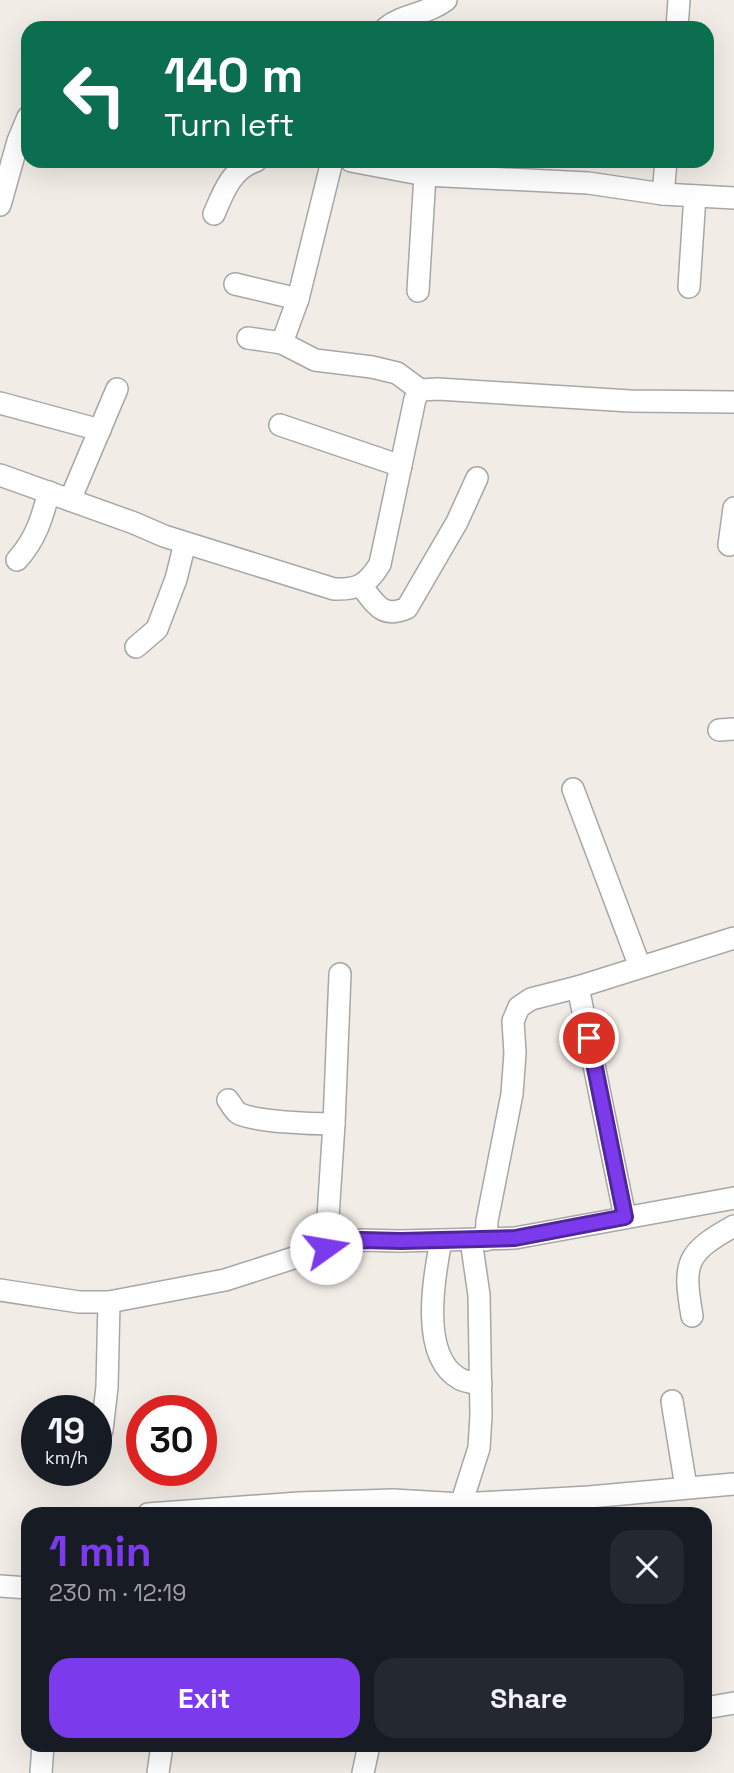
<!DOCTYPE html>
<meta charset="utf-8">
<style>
body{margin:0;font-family:"Space Grotesk",sans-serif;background:#242831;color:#f1f3f6;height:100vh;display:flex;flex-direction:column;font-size:26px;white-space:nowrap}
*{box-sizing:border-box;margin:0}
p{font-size:23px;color:#9ea1a6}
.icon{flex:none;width:38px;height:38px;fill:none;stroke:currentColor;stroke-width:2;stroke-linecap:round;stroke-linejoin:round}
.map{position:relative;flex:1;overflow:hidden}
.panel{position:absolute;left:21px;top:1507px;width:691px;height:245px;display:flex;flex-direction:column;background:#171b24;border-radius:21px;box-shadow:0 7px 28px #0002}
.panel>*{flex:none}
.banner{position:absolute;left:21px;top:21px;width:693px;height:147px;border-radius:21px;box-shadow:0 7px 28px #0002;background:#0b6e4f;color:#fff;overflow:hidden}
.speed{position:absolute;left:21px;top:1395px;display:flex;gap:14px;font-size:35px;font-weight:700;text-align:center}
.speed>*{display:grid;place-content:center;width:91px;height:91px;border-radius:50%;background:#171b24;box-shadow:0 7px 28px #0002;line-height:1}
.speed small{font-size:18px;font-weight:400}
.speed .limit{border:10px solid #d22;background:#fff;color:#111}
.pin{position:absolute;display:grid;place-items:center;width:60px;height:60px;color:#fff;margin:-30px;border:4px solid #fff;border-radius:50%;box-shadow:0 2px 7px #0007}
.me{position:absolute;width:77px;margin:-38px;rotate:77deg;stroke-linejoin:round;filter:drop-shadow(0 0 5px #0008)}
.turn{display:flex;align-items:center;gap:24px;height:147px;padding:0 28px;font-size:32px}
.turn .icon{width:91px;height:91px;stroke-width:2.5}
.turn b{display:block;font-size:49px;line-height:60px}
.round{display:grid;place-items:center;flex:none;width:74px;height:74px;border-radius:21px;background:#242831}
.headline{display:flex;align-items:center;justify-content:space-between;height:119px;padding:0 28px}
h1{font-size:42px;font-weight:600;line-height:52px;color:#7c3aed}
.cta{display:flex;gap:14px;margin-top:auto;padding:14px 28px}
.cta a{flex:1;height:80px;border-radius:21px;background:#7c3aed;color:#fff;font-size:28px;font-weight:600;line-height:80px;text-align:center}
.cta a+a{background:#242831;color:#f1f3f6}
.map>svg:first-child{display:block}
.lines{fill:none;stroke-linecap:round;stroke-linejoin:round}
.minor-casing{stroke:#a7a7a7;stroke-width:24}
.minor{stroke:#fff;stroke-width:21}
.route-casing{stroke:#51269a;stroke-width:18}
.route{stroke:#7c3aed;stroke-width:12}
</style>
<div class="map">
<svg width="734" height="1773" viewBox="0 0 734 1773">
<rect width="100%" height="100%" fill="#f1ece6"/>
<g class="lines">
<defs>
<g id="minor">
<path d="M386,28C403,14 428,14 446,0"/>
<path d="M677,28L679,0"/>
<path d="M351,161L425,175L588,183L663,194L734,198"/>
<path d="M663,194L666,161"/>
<path d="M0,205L18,141L28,117"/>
<path d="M214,214C223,193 232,168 256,161"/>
<path d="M235,284L298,299"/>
<path d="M689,287L695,196"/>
<path d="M418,291L425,175"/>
<path d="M248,338L282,343L298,299L332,161"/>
<path d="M282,343L315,360L372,367L397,373L420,390"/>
<path d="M0,403L100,430"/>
<path d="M280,425L401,466"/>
<path d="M0,475L134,523L164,536L334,589C358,590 368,584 380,564L415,399L420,390L438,389L630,401L734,402"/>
<path d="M70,500L117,389"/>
<path d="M729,545L734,508"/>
<path d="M17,560C36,539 42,518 49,492"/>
<path d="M362,587C376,604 382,619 407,608L457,522L477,478"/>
<path d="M136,647L157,629L176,579L185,543"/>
<path d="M719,730L734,729"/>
<path d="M573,789L640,967"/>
<path d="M578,987L625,1217"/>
<path d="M228,1100C231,1104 234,1110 238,1113C254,1122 314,1124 334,1124"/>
<path d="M486,1240L487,1221L512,1094L515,1053L513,1021L519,1007L531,999L578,987L734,938"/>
<path d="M441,1241C434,1276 419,1357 460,1379C466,1382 475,1383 481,1384"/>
<path d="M326,1248L334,1124L340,974"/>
<path d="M0,1290L79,1302H109L225,1280L337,1244L361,1240L400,1241L515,1238L734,1198"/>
<path d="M692,1316C683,1263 685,1253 734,1226"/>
<path d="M672,1401L686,1487"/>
<path d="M102,1430L107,1387L109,1302"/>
<path d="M148,1514L299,1503L393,1500L461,1504L589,1497L734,1484"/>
<path d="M458,1514L479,1448L481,1415L479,1295L471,1240"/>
<path d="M0,1586L28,1588"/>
<path d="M705,1708L734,1703"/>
<path d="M41,1773L43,1745"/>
<path d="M158,1773L162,1745"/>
<path d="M363,1773L369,1745"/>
</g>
</defs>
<use href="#minor" class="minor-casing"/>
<use href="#minor" class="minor"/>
</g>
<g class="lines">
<defs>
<path id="route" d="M326,1248L361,1240L401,1241L515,1238L625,1217L589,1038"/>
</defs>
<use href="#route" class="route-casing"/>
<use href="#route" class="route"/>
</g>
</svg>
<div class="speed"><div>19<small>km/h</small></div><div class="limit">30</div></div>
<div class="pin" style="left:589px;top:1038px;background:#d93025"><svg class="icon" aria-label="arrive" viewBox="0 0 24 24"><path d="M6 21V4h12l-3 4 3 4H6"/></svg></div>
<svg class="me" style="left:326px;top:1248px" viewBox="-20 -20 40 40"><circle r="19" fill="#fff"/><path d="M0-13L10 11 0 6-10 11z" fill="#7c3aed"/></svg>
<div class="banner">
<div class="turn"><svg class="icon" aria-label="left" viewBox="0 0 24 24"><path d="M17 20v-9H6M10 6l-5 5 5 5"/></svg><div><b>140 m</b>Turn left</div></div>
</div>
<section class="panel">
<div class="headline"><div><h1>1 min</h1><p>230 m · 12:19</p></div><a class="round"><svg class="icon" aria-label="close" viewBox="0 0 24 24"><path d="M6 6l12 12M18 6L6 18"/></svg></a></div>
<div class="cta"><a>Exit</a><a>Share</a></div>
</section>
</div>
